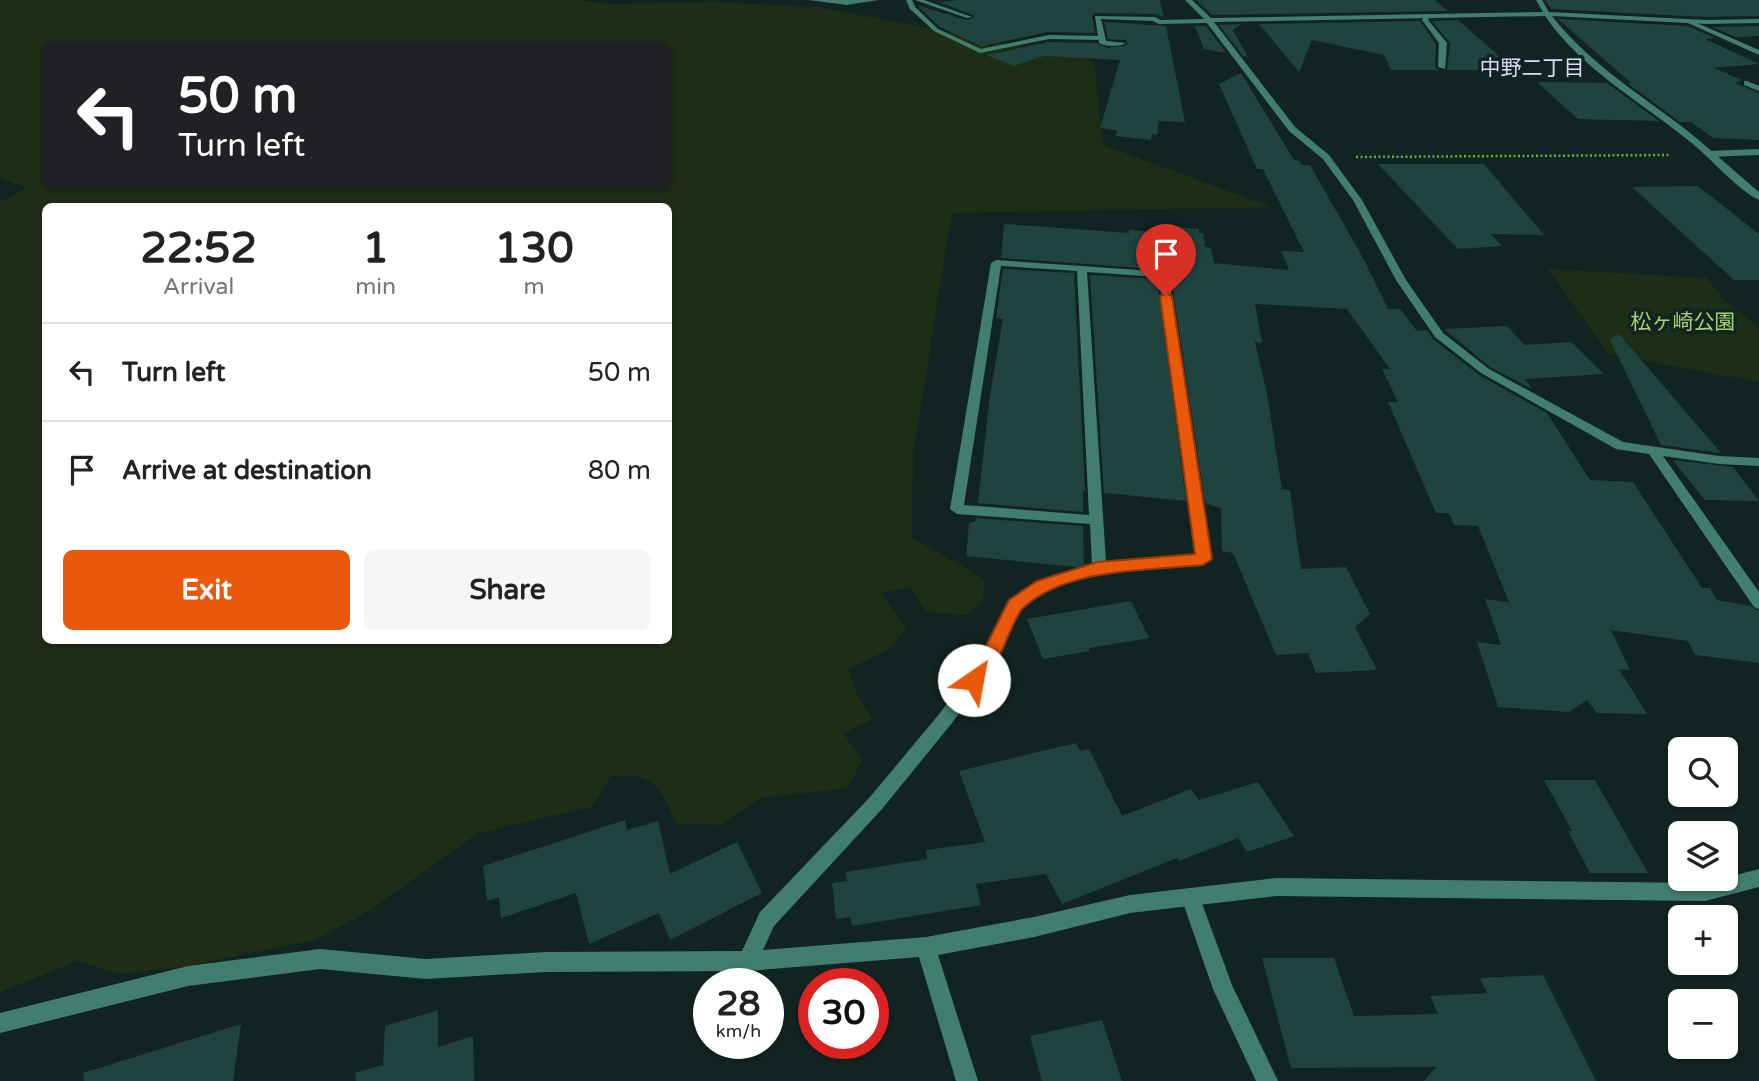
<!DOCTYPE html>
<meta charset="utf-8">
<style>
body{margin:0;font-family:"Varela Round","Noto Sans JP",sans-serif;background:#f6f6f6;color:#222;height:100vh;display:flex;flex-direction:column;font-size:26px;white-space:nowrap}
*{box-sizing:border-box;margin:0}
p{font-size:23px;color:#767676}
.icon{flex:none;width:38px;height:38px;fill:none;stroke:currentColor;stroke-width:2;stroke-linecap:round;stroke-linejoin:round}
.map{position:relative;flex:1;overflow:hidden}
.drawer{position:absolute;left:42px;top:203px;width:630px;height:441px;display:flex;flex-direction:column;background:#fff;border-radius:10px;box-shadow:0 2px 5px #0004}
.drawer>*{flex:none}
.banner{position:absolute;left:42px;top:42px;width:630px;height:147px;border-radius:10px;box-shadow:0 2px 5px #0004;background:#202124;color:#fff;overflow:hidden}
.controls{position:absolute;left:1668px;top:737px;display:grid;gap:14px}
.controls a{display:grid;place-items:center;width:70px;height:70px;border-radius:10px;background:#fff;box-shadow:0 2px 5px #0004;font-size:35px}
.speed{position:absolute;left:693px;top:968px;display:flex;gap:14px;font-size:35px;font-weight:700;text-align:center}
.speed>*{display:grid;place-content:center;width:91px;height:91px;border-radius:50%;background:#fff;box-shadow:0 2px 5px #0004;line-height:1}
.speed small{font-size:18px;font-weight:400}
.speed .limit{border:10px solid #d22;background:#fff;color:#111}
.pin{position:absolute;display:grid;place-items:center;width:60px;height:60px;color:#fff;margin:-72px -30px;border-radius:50% 50% 50% 0;rotate:-45deg;box-shadow:0 0 7px #0007}
.pin .icon{rotate:45deg}
.me{position:absolute;width:77px;margin:-38px;rotate:33deg;stroke-linejoin:round;filter:drop-shadow(0 0 5px #0008)}
.turn{display:flex;align-items:center;gap:24px;height:147px;padding:0 21px;font-size:32px}
.turn .icon{width:91px;height:91px;stroke-width:2.5}
.turn b{display:block;font-size:49px;line-height:60px}
.eta{display:flex;justify-content:space-evenly;align-items:center;height:119px;text-align:center}
.eta b{font-size:42px;font-weight:800;line-height:49px}
.button{display:flex;gap:14px;margin-top:auto;padding:14px 21px}
.button a{flex:1;height:80px;border-radius:10px;background:#ea580c;color:#fff;font-size:28px;font-weight:800;line-height:80px;text-align:center}
.button a+a{background:#f6f6f6;color:#222}
ul{padding:0;list-style:none}
li{display:flex;align-items:center;gap:21px;height:98px;padding:0 21px;border-top:2px solid #e0e0e0}
li div{flex:1}
li b{display:block;font-size:26px}
li em{font-style:normal}
.map>svg:first-child{display:block}
.green{fill:#1e2d15;fill-rule:evenodd}
.building{fill:#1f433f}
.lines{fill:none;stroke-linecap:round;stroke-linejoin:round}
.path{stroke:#66ab3c;stroke-width:2.5;stroke-dasharray:2 2.5;stroke-linecap:butt}
.lane{fill:#417e6d;fill-rule:evenodd}
.street{fill:#417e6d;fill-rule:evenodd}
.route{fill:#ea580c;stroke:#983908;stroke-width:2}
.labels{text-anchor:middle;dominant-baseline:central;stroke-width:7;stroke-linejoin:round;paint-order:stroke}
.far-neighbourhood-label{font-size:21px;fill:#dcdafb;stroke:#112421}
.far-park-label{font-size:21px;fill:#a6d46c;stroke:#112421}
</style>
<div class="map">
<svg width="1759" height="1081" viewBox="0 0 1759 1081">
<rect width="100%" height="100%" fill="#112421"/>
<g class="green">
<path d="M0,0H579L608,4L714,2L819,7L1094,61L1103,145L1272,207L952,213L913,454L912,538L970,570L985,583L982,602L967,615L926,612L911,587L881,593L907,629L886,651L848,669L856,692L872,720L843,733L862,760L848,788L760,798L721,825L677,824C659,787 657,773 611,776L591,807L478,833L369,911L315,940L177,968L119,974L77,961L0,992V202L27,188L0,178ZM46,46H668V186H46ZM46,206H668V640H46Z"/>
<path d="M1548,269L1707,278L1723,299L1759,328V382L1609,354Z"/>
</g>
<g class="building">
<path d="M959,0H1160L1164,17L1155,14L1095,13L1092,16L1095,33L1048,32L981,46L940,27L917,5L966,20L974,18L973,15L939,2Z"/>
<path d="M1196,0H1435L1448,11L1212,15Z"/>
<path d="M1545,0H1759V16L1706,17L1551,9Z"/>
<path d="M1558,19L1688,26L1715,38L1705,39L1759,64L1714,68L1742,80L1735,83L1759,93V140L1713,138L1691,122H1680L1627,83H1631Z"/>
<path d="M1458,20L1515,70H1447L1450,43L1432,21Z"/>
<path d="M1420,21L1436,44L1435,67L1438,70H1391L1384,55L1312,40L1299,72L1259,24Z"/>
<path d="M1104,22L1166,26L1185,122L1159,121L1157,135L1152,134L1151,140L1116,136L1117,130L1100,128L1120,60L1044,56L1014,66L986,55L1049,42L1096,43L1108,48L1127,45L1126,40L1108,39Z"/>
<path d="M1242,24L1233,30L1248,57L1243,56L1219,25Z"/>
<path d="M1195,26H1206L1226,53L1204,49Z"/>
<path d="M1759,26V36L1736,37L1712,27Z"/>
<path d="M1241,73L1294,160L1299,161L1302,165H1310L1362,256L1388,309H1400L1417,331L1427,330L1433,339L1479,375L1547,413L1590,480L1633,482L1702,588H1710L1717,600L1750,606L1759,611V663L1695,655L1688,641L1611,630L1630,670L1619,669L1647,714L1597,713L1587,700L1569,712L1498,707L1477,642L1501,645L1485,599L1509,602L1478,526L1454,525L1449,513H1436L1388,402H1398L1382,369H1390L1347,309L1255,304L1262,343L1255,342L1267,394L1282,489L1290,490L1301,569L1346,567L1370,614L1355,627L1377,670L1316,673L1308,653L1276,655L1233,553L1222,551L1221,508L1205,503L1170,270L1001,258L1004,224L1129,233V230L1165,233L1164,226L1199,229V233H1203L1205,247L1211,248L1214,263L1289,270L1281,251L1304,252L1263,169H1257L1219,84Z"/>
<path d="M1537,82L1607,83L1659,121L1578,119Z"/>
<path d="M1378,164H1484L1544,235L1491,234L1502,246L1458,249Z"/>
<path d="M1698,186L1759,234V280H1734L1632,187Z"/>
<path d="M1003,269L1074,273L1085,491H1083V512L978,503L990,395L1003,319L996,318Z"/>
<path d="M1090,275L1157,279L1186,501L1104,493Z"/>
<path d="M1507,326L1525,345L1571,342L1604,374L1525,379L1532,389L1490,367L1444,329Z"/>
<path d="M1619,334L1721,453L1661,445L1610,340Z"/>
<path d="M1673,460L1733,467L1759,501L1705,500Z"/>
<path d="M976,518L1083,526L1084,565L1076,567L966,556L969,523L976,521Z"/>
<path d="M1131,601L1149,638L1089,648L1090,651L1043,659L1027,619Z"/>
<path d="M1076,743L1080,751L1089,749L1122,816L1191,789L1199,800L1258,782L1294,836L1247,852L1238,838L1179,861L1177,858L1062,904L1046,874L976,884L981,905L852,926L850,917L836,919L832,883L847,881L846,872L927,859L926,850L985,842L959,771Z"/>
<path d="M1544,780H1595L1648,873H1590L1568,831H1572Z"/>
<path d="M625,820L627,830L658,821L670,874L737,842L762,893L670,940L659,913L589,944L576,893L501,918L499,897L487,901L483,866Z"/>
<path d="M1262,958H1334L1354,1016L1438,1014L1430,996L1487,993L1480,978L1543,975L1596,1081H1424L1436,1067L1291,1068Z"/>
<path d="M438,1010V1047L473,1036L474,1081H356L355,1073L383,1065L385,1026Z"/>
<path d="M1102,1020L1122,1081H1042L1030,1036Z"/>
<path d="M241,1024L233,1081H84L83,1073Z"/>
</g>
<g class="lines">
<path class="path" d="M1356,157L1669,155"/>
<g class="lane">
<path d="M906,0H912L915,7L938,29L981,49L1049,35L1101,36L1105,38L1101,40L1049,39L980,53L934,31L910,9Z"/>
<path d="M915,0H924L972,17L967,18Z"/>
<path d="M1426,14H1430L1428,20L1447,43L1445,69L1438,67L1439,43L1422,20Z"/>
<path d="M1690,20L1759,50V55L1688,23Z"/>
<path d="M1747,81L1759,86V91L1744,85V81Z"/>
<path d="M1759,149V155L1708,157L1704,154L1708,151Z"/>
<path d="M1190,888L1197,890L1232,985L1278,1081H1256L1213,989L1181,897L1183,890Z"/>
</g>
<g class="street">
<path d="M809,0H878L847,5Z"/>
<path d="M1185,0H1192L1211,18L1543,12L1536,0H1542L1549,12L1706,20L1759,19V23L1706,24L1552,16C1587,61 1635,91 1680,125C1707,146 1733,170 1759,192V200C1739,191 1711,159 1693,144C1643,103 1582,70 1545,16L1214,22L1295,127L1329,155L1362,200L1406,280L1443,333L1489,369L1623,442L1719,456L1759,458V466L1719,464L1663,456L1759,592V609L1754,607L1649,454L1616,449L1481,373L1435,337L1396,280L1353,200L1323,159L1289,131L1207,23L1159,24L1153,21L1101,19L1106,41L1126,43C1120,47 1105,47 1099,43L1095,16L1155,17L1161,20L1204,19Z"/>
<path d="M996,260L1168,272L1211,559L1204,564L1099,573L1048,590L1021,609L994,665L952,723L882,809L774,926L763,950L926,937L1034,917L1130,895L1277,878L1705,883L1759,869V887L1705,901L1277,896L1130,913L1034,937L938,955L978,1081H956L919,957L748,971L545,972L426,979L320,969L188,986L0,1033V1013L188,966L320,949L426,959L545,952L742,951L760,912L870,797L940,713L982,657L1010,601L1038,582L1092,565L1090,524L957,514L950,509L991,263ZM1001,266L1077,271L1089,515L964,505ZM1087,272L1159,277L1196,554L1106,562Z"/>
</g>
</g>
<path class="route" d="M1166,293L1172,296L1212,559L1203,565C1149,570 1066,568 1023,608C1008,622 995,694 968,685L965,680L981,656L1009,600L1037,581L1098,562L1195,554L1160,296Z"/>
<g class="labels">
<g class="far-neighbourhood-label">
<text x="1532" y="68">中野二丁目</text>
</g>
<g class="far-park-label">
<text x="1683" y="322">松ヶ崎公園</text>
</g>
</g>
</svg>
<div class="controls">
<a><svg class="icon" aria-label="search" viewBox="0 0 24 24"><circle cx="10" cy="10" r="6"/><path d="M15 15l6 6"/></svg></a>
<a><svg class="icon" aria-label="layers" viewBox="0 0 24 24"><path d="M12 4l9 5-9 5-9-5zM3 14l9 5 9-5"/></svg></a>
<a>+</a>
<a>−</a>
</div>
<div class="speed"><div>28<small>km/h</small></div><div class="limit">30</div></div>
<div class="pin" style="left:1166px;top:296px;background:#d93025"><svg class="icon" aria-label="arrive" viewBox="0 0 24 24"><path d="M6 21V4h12l-3 4 3 4H6"/></svg></div>
<svg class="me" style="left:974px;top:680px" viewBox="-20 -20 40 40"><circle r="19" fill="#fff"/><path d="M0-13L10 11 0 6-10 11z" fill="#ea580c"/></svg>
<div class="banner">
<div class="turn"><svg class="icon" aria-label="left" viewBox="0 0 24 24"><path d="M17 20v-9H6M10 6l-5 5 5 5"/></svg><div><b>50 m</b>Turn left</div></div>
</div>
<section class="drawer">
<div class="eta">
<div><b>22:52</b><p>Arrival</p></div>
<div><b>1</b><p>min</p></div>
<div><b>130</b><p>m</p></div>
</div>
<ul>
<li><svg class="icon" aria-label="left" viewBox="0 0 24 24"><path d="M17 20v-9H6M10 6l-5 5 5 5"/></svg><div><b>Turn left</b></div><em>50 m</em></li>
<li><svg class="icon" aria-label="arrive" viewBox="0 0 24 24"><path d="M6 21V4h12l-3 4 3 4H6"/></svg><div><b>Arrive at destination</b></div><em>80 m</em></li>
</ul>
<div class="button"><a>Exit</a><a>Share</a></div>
</section>
</div>
